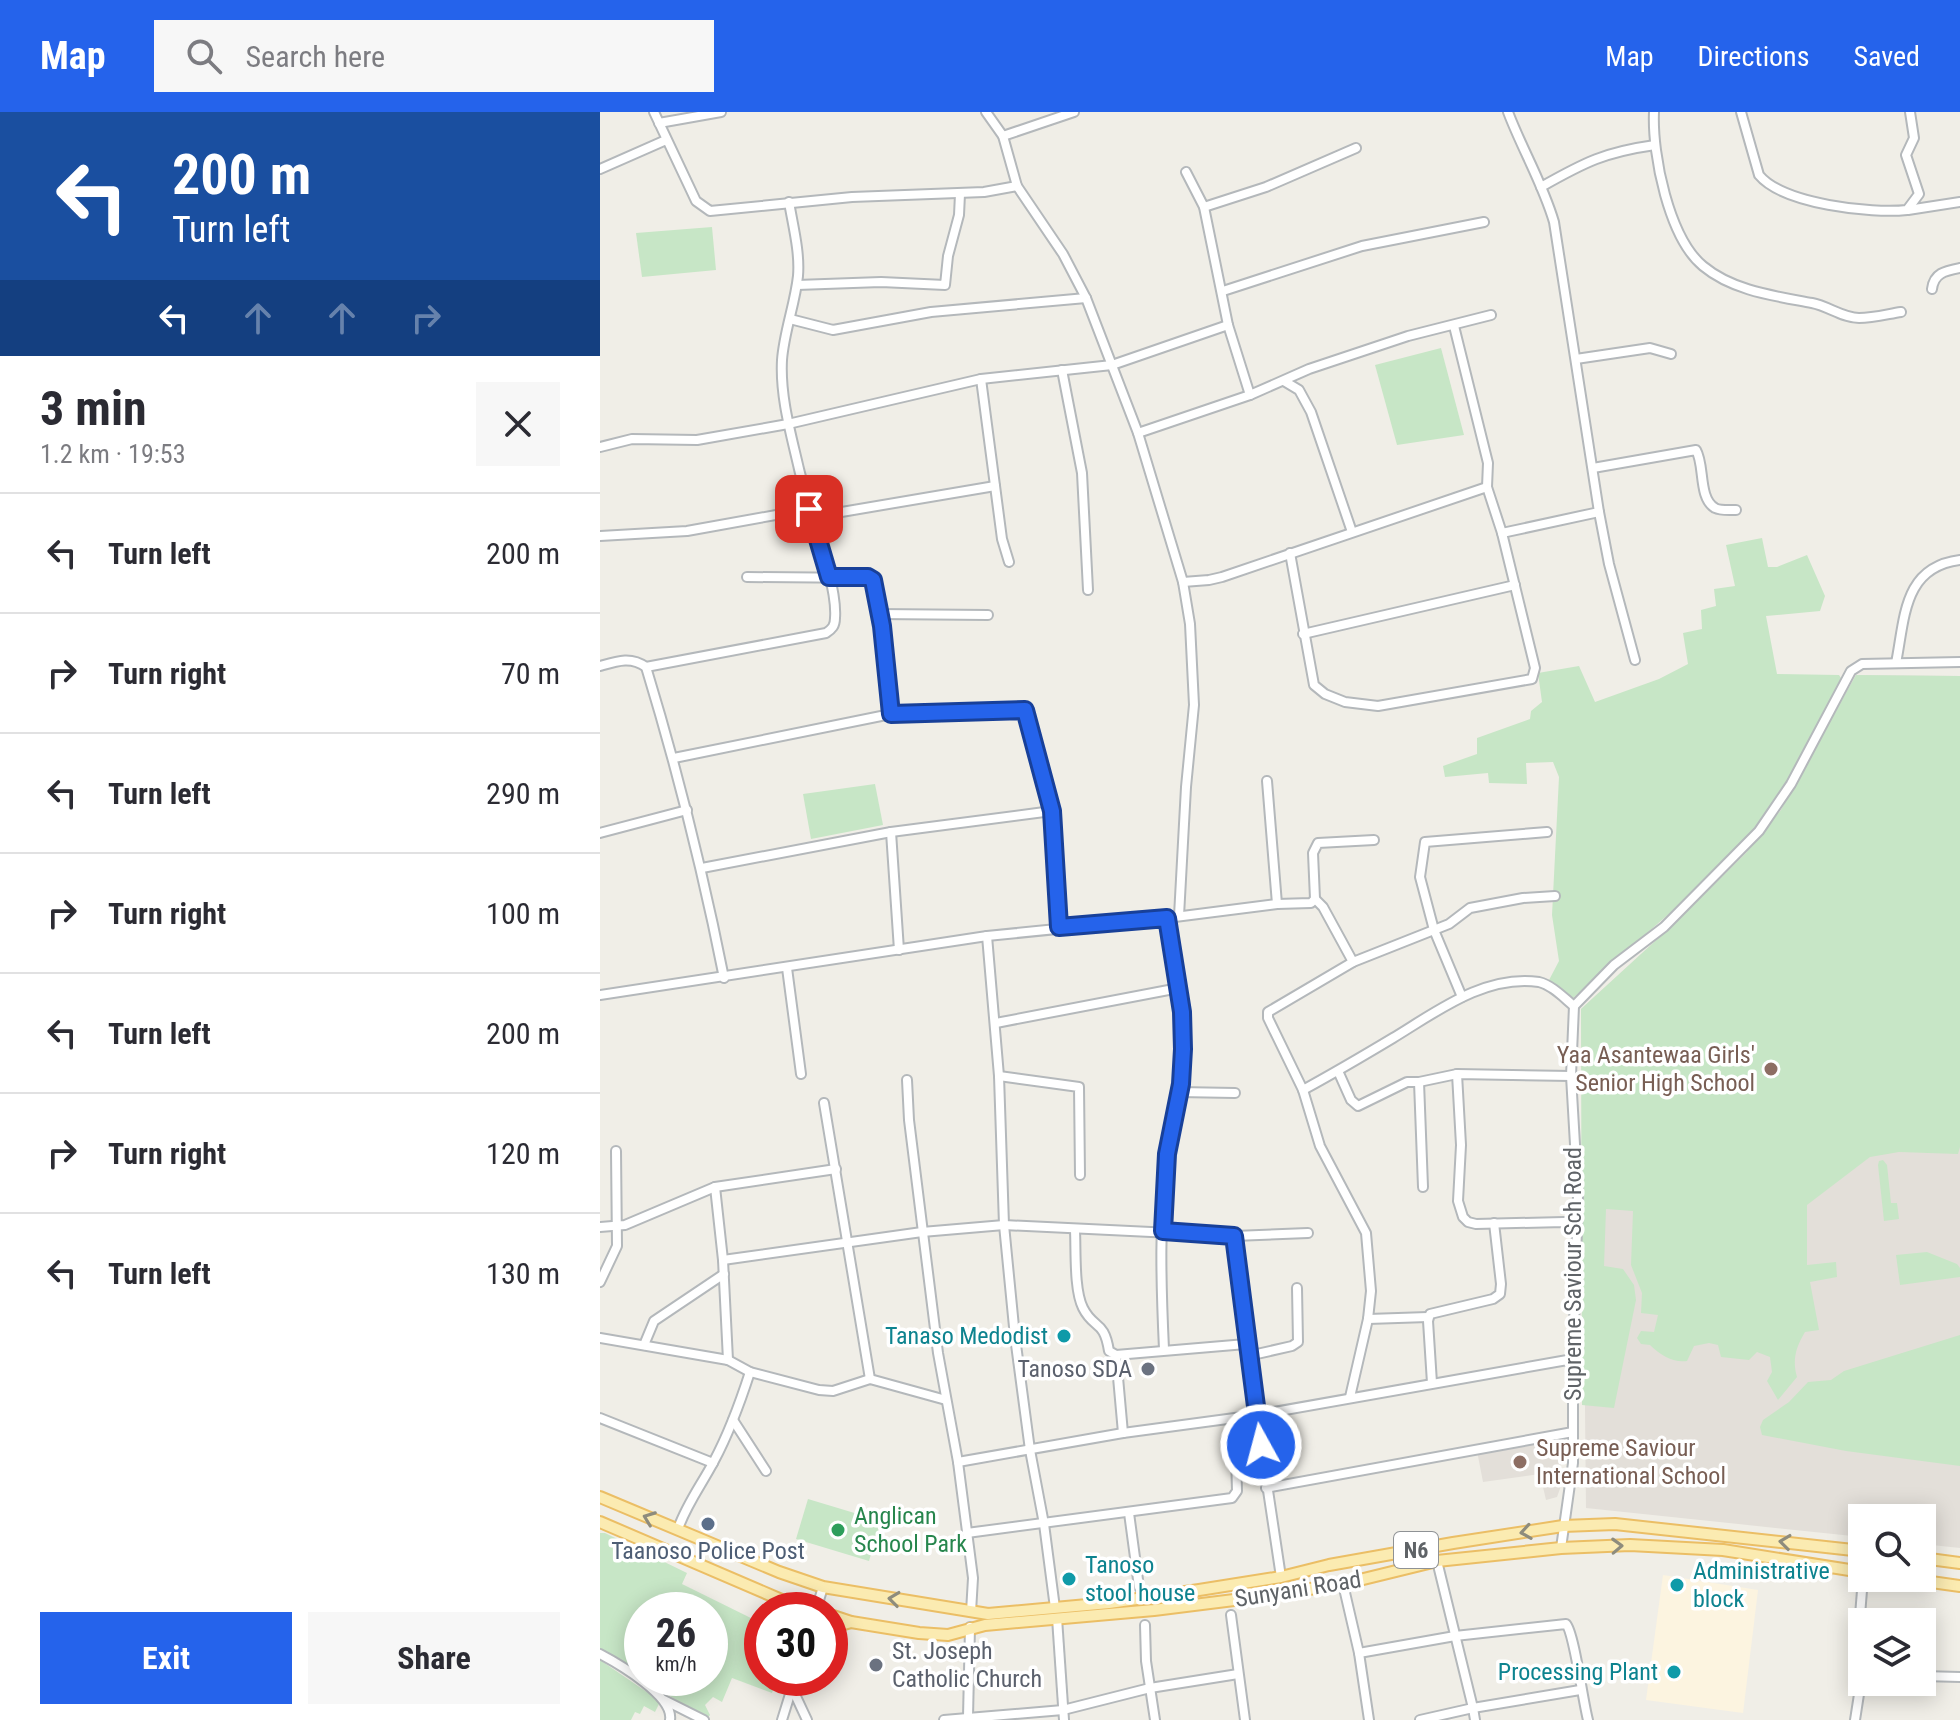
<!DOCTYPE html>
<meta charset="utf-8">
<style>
body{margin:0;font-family:"Roboto Condensed",sans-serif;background:#f7f7f7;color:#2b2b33;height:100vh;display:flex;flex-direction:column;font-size:30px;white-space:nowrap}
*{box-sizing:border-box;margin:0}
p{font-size:26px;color:#7c7c81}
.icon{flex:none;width:44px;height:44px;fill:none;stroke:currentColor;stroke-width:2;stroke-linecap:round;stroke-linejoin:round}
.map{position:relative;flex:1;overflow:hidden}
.panel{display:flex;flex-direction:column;background:#fff;width:600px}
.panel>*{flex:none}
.hud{background:#1a4fa0;color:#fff;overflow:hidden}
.fabs{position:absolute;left:1248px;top:1392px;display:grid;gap:16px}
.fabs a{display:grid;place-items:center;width:88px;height:88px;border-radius:0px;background:#fff;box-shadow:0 4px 20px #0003;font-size:40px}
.speed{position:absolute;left:24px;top:1480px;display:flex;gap:16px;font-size:40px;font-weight:700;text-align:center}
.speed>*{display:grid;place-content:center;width:104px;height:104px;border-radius:50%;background:#fff;box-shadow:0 4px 20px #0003;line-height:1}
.speed small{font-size:20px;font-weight:400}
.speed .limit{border:12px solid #d22;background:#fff;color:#111}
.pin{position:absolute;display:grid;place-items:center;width:68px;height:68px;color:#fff;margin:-34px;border-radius:16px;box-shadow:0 4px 12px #0006}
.me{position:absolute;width:88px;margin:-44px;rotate:353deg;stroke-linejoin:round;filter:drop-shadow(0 0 6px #0008)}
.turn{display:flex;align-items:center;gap:28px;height:168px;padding:0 40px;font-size:36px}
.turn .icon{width:104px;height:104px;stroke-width:2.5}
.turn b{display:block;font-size:56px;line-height:68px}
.lanes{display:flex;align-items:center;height:76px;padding:0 40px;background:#0003;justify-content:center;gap:40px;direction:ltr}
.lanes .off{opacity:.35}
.round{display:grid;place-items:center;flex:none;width:84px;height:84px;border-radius:0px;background:#f7f7f7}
.head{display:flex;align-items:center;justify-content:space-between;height:136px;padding:0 40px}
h1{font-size:48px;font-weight:700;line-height:60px}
.action{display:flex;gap:16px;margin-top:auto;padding:16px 40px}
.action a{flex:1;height:92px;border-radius:0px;background:#2563eb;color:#fff;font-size:32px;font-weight:700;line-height:92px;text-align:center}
.action a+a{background:#f7f7f7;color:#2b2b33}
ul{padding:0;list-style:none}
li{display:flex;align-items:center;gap:24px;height:120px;padding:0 40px;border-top:2px solid #e1e1e2}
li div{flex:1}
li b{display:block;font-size:30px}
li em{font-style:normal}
header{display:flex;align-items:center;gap:48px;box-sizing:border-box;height:112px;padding:0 40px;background:#2563eb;color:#fff}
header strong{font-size:38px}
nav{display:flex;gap:44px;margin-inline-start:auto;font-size:28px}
.search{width:560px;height:72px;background:#f7f7f7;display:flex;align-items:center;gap:20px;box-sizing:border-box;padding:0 28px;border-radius:0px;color:#7c7c81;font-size:30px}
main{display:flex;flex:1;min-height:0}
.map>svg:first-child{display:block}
.commercial{fill:#fcf4e0}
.education{fill:#e3dfd9}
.green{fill:#c7e6c6}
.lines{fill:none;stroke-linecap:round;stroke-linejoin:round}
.minor-casing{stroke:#b4b8bb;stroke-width:12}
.major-casing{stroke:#ebbe65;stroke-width:14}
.minor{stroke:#fff;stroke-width:8}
.major{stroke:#fbebb1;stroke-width:10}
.oneway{stroke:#8e8c7d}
.route-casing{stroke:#184099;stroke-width:20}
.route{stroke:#2563eb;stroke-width:14}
.education-dot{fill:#8d6e63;stroke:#fff;stroke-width:3}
.culture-dot{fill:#0f9aa8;stroke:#fff;stroke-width:3}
.worship-dot{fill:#6b7280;stroke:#fff;stroke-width:3}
.service-dot{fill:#5c6f8a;stroke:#fff;stroke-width:3}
.leisure-dot{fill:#2e9e5b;stroke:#fff;stroke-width:3}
.labels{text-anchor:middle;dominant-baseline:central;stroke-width:7;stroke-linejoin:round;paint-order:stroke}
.shield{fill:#fff;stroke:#8f9295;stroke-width:2}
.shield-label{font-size:22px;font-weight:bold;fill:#5f6367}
.education-label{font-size:24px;fill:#785e54;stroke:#fff;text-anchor:end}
.street-label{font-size:24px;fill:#5f6367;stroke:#fff}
.culture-label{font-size:24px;fill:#0d838f;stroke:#fff;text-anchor:end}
.worship-label{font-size:24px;fill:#5b616d;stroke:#fff;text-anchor:end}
.leisure-label{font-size:24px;fill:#27864d;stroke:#fff;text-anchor:start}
.service-label{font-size:24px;fill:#4e5e75;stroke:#fff}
</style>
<header>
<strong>Map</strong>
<div class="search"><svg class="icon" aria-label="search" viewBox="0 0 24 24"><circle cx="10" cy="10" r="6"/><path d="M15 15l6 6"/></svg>Search here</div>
<nav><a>Map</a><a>Directions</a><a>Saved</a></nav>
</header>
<main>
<section class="panel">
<div class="hud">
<div class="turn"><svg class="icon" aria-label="left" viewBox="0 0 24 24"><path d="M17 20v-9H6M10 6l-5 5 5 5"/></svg><div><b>200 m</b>Turn left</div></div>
<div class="lanes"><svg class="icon" aria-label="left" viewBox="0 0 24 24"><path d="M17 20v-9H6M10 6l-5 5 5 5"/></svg><svg class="icon off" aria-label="ahead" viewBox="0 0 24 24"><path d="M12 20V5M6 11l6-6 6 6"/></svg><svg class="icon off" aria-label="ahead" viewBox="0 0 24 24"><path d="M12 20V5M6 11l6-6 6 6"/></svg><svg class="icon off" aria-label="right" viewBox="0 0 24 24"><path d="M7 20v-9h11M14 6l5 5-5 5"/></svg></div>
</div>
<div class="head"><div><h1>3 min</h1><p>1.2 km · 19:53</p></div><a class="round"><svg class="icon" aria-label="close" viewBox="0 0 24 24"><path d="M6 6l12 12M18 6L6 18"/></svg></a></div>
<ul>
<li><svg class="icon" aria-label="left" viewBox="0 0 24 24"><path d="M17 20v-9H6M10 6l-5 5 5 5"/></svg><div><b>Turn left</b></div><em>200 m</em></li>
<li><svg class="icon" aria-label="right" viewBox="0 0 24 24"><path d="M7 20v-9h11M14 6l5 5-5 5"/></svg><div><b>Turn right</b></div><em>70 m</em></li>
<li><svg class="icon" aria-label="left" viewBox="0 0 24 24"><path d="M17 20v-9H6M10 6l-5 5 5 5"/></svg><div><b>Turn left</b></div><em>290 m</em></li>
<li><svg class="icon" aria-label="right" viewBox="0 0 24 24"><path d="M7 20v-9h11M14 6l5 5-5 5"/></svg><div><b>Turn right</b></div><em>100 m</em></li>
<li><svg class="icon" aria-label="left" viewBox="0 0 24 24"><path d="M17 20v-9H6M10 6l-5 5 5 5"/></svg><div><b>Turn left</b></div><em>200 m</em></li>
<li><svg class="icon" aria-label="right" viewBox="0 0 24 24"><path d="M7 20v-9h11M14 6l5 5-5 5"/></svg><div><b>Turn right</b></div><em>120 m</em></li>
<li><svg class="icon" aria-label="left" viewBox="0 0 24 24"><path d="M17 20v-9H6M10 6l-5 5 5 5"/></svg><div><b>Turn left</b></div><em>130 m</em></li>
</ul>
<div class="action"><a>Exit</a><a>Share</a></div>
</section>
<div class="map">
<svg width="1360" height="1608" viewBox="0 0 1360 1608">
<rect width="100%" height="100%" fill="#f0eee7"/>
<path class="commercial" d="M1063,1463L1158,1478L1143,1601L1046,1588Z"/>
<g class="education">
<path d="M1256,563L1360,564V1436L1322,1432V1406H1262V1425L986,1396L981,897L1076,810L1146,741L1181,698Z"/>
<path d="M959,1326L962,1371L957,1385L946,1388L940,1362L883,1370L877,1339Z"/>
</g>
<g class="green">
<path d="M112,115L116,158L42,165L36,121Z"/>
<path d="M841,236L864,323L797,333L775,253Z"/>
<path d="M1162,426L1168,455H1177L1207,443L1225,484L1220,499L1166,504L1177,562L1239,563L1241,566L1200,649L1157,716L1071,800L973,886L948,870L959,849L952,803L959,665L953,650L926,651L927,672L889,671L888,661L845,665L843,654L877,642V626L930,607L931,599L942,590L938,561L979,554L995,590L1059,567L1088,552L1083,521L1102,517L1101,498L1116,494L1114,477L1135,474L1126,433Z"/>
<path d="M1256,563L1360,564V1035L1358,1042L1299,1040L1270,1045L1207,1093V1153L1236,1150L1237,1165L1210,1170L1219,1218L1205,1220C1196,1235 1192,1248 1197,1265L1178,1288L1167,1269L1172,1260L1170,1245L1157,1240L1149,1248L1121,1245L1118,1233L1109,1231L1094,1234L1087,1249C1073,1251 1060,1243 1050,1233L1041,1232L1037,1226L1041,1219L1054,1220L1058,1203L1041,1201L1042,1181L1031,1153L1033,1099L1006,1097L1004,1154L1023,1157L1034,1173L1036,1188L1014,1296L982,1293L981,897L1076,810L1146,741L1181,698Z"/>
<path d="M275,672L283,713L211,727L203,682Z"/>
<path d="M1283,1048L1287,1053L1291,1091H1297L1299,1107L1284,1109L1278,1053L1279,1049Z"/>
<path d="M1327,1140L1357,1152L1360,1156V1165L1300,1173L1296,1143Z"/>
<path d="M1360,1223V1354L1246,1339L1162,1323L1160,1315L1163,1308L1189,1290L1208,1270L1231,1268L1244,1259Z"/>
<path d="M208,1387L281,1409L269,1449L196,1427Z"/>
<path d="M0,1421H5L87,1461L82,1472L159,1510L162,1522V1566H177L172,1581L132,1566L122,1590L113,1585L105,1593L110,1603L106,1608L43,1566H110V1498H42V1565L0,1538Z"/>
<path d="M0,1548L57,1587L59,1592L55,1600L44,1594L40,1602L35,1600L31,1608H0Z"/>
</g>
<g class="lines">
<defs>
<g id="minor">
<path d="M54,0L96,89L110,99L252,85L384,80L417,74"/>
<path d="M386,0L403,24L417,74L463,142L486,186L538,321L583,470L590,512L594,593L586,675L579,804"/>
<path d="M908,0C922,37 943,72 954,110L999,400L1009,452L1035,548"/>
<path d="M1054,0C1052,43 1069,126 1103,154C1133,179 1175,184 1212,191C1228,194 1243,206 1259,206C1273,206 1288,202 1301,200"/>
<path d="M1141,0L1159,63C1183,92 1271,102 1307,98L1319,82L1306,43L1314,26L1310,0"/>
<path d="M59,11L121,0"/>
<path d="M403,24L474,0"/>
<path d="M0,57L66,28"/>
<path d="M586,60L604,95L628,213L650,283"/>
<path d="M941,75C985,50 1005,40 1055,33"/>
<path d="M604,95L666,75L756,36"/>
<path d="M1308,98L1360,90"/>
<path d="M197,173L281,170L345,173L348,144L359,103L360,82"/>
<path d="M1332,177C1334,161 1345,159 1360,156"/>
<path d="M623,179L762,134L884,110"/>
<path d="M190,207L233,218L331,200L486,186"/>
<path d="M976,247L1050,236L1071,242"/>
<path d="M462,258L482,361L488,478"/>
<path d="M381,267L402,427L409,450"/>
<path d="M684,269L699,278L711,300L752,420"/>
<path d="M538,321L650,283L709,257L808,224L891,203"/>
<path d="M0,335L32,327L97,328L188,312L381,267L512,253L628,213"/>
<path d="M993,356L1096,338C1105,353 1098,386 1115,396C1121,399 1130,398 1136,398"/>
<path d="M212,405L395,374"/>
<path d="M902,421L999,400"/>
<path d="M0,424L87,419L209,397"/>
<path d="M690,441L714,573L725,582L745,590L778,594L932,567L935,556L902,421L887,375L888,351L854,214"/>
<path d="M147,465L271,466C279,479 277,499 282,514L291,602"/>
<path d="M583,470L609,468L622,465L887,375"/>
<path d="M278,502L388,503"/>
<path d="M703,522L915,473"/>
<path d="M1296,551C1305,506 1303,455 1360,448"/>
<path d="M0,554C17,549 31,544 46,555C77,657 103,760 124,866"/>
<path d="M46,555L226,521C232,517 235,514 235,506C238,472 208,395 199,357C191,322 180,285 182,248C184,220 195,192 198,164C200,140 193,114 189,90"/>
<path d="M74,646L291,602L425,598L452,699L459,815"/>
<path d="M667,669L677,792"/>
<path d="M291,720L299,838"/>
<path d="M0,721L87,698"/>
<path d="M102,756L291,720L452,699"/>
<path d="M715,787L713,741L718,731L774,728"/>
<path d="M715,787L723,795L753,850"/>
<path d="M387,824L399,964L404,1113L415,1225L430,1338L444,1412L455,1496"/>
<path d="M187,856L201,962"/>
<path d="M0,883L387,824L567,806L677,792L711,791L715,787"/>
<path d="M862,885L834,818L820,765L825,730L947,720"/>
<path d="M396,911L579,876"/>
<path d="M738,959L751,988L758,994L807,970H819L857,962L971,964"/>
<path d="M857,962L861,1033L858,1089L863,1105L868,1110L876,1112L964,1110L976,1113"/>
<path d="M399,964L479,975L480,1063"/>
<path d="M307,968L309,1008L338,1241L358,1350L373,1466L371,1500"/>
<path d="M819,970L823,1075"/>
<path d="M703,978C734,961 763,944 793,926C836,900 885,862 939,870C952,873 964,886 974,894"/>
<path d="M578,980L635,981"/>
<path d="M224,991L270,1267"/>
<path d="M115,1075L123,1148L128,1248"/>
<path d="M0,1115L25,1113L115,1075L236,1057"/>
<path d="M475,1118C476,1140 474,1178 483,1196C494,1218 504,1207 509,1239L516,1243"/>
<path d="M634,1124L646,1232L681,1465"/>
<path d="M123,1148L322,1120L404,1113L634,1124L708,1121"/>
<path d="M0,1170L17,1134L16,1039"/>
<path d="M768,1207L828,1205"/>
<path d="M0,1226L128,1248L150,1260L219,1278L233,1279L270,1267L346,1288"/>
<path d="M44,1233L54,1209L124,1162"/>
<path d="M564,1237C561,1173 559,1106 567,1042C571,1005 583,971 583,933C583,890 574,849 567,806"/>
<path d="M648,1244L692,1234L698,1230L697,1176"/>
<path d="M832,1271L828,1209L830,1202L893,1187L900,1182L901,1172L894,1111"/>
<path d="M750,1285L768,1207L771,1179L766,1121L720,1034L703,978L668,906V900L753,850L849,812L870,796L923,786L955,784"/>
<path d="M0,1306L113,1351"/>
<path d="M133,1308L166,1359"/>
<path d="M523,1321L516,1243L646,1232"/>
<path d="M358,1350L523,1321L657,1303L973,1247"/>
<path d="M666,1376L973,1320"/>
<path d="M529,1401L539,1475"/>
<path d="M78,1417C86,1393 102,1372 114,1349C129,1321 140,1291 150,1260"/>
<path d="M367,1421L632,1386L637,1379L636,1344L661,1333"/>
<path d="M961,1436L973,1351V1247L978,1084L971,964L974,894L1014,853L1064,815L1159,719L1191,672L1251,559L1262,552L1360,550"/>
<path d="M837,1449L873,1596L980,1578"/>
<path d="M743,1472L759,1541L769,1608"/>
<path d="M216,1498L223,1475"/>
<path d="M631,1503L645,1608"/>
<path d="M457,1506L464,1608"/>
<path d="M545,1513L546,1549L555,1608"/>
<path d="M759,1541L855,1524L966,1512C974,1520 983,1590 988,1608"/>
<path d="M0,1542C19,1552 74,1584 70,1608"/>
<path d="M1322,1564L1360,1565"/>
<path d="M192,1576L207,1608"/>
<path d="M64,1588L104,1608"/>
<path d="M368,1605L370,1515"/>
<path d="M182,1608L195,1566"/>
<path d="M344,1608L463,1598L550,1576L638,1562"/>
<path d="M820,1608L873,1596L875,1608"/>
<path d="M1255,1608L1262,1563L1259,1516L1263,1466"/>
</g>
<g id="major">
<path d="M0,1385L179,1460L223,1475L388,1502L509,1491L599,1478L681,1465L729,1453L853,1431L963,1414L1015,1412L1262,1439"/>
<path d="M0,1410L184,1489L212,1498"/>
<path d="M1322,1446L1360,1451"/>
<path d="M1303,1466L1360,1474"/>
<path d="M230,1503L251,1510L319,1521L348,1523L385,1513L554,1498L650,1486L743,1472L837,1449L961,1436L1030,1433L1123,1438L1262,1460"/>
<path d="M230,1516L251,1510"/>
</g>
</defs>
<use href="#minor" class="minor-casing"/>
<use href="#major" class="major-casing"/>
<use href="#minor" class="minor"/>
<use href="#major" class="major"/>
</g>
<defs><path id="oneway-chevron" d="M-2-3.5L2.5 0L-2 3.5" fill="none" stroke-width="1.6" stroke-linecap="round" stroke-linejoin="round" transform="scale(2)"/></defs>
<g class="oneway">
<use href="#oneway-chevron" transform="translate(49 1406) rotate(-159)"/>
<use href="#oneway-chevron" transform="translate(926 1420) rotate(171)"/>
<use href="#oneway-chevron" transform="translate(1185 1430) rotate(-173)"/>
<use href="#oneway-chevron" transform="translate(1017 1434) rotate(-2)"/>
<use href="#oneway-chevron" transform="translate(294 1487) rotate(-173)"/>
</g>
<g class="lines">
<defs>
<path id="route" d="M209,397L229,465H268L273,468L282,514L291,602L425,598L452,699L459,815L567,806L582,900L583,937L581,972L567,1042L563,1119L634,1124L661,1333"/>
</defs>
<use href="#route" class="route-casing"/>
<use href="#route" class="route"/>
</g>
<g class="education-dot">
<circle cx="1171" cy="957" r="8"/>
<circle cx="920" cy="1350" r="8"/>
</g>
<g class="culture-dot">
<circle cx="464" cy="1224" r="8"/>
<circle cx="469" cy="1467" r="8"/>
<circle cx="1077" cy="1473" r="8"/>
<circle cx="1074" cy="1560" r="8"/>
</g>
<g class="worship-dot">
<circle cx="548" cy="1257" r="8"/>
<circle cx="276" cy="1553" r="8"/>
</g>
<circle class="service-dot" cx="108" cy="1412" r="8"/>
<circle class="leisure-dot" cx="238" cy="1418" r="8"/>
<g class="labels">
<rect class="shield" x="794" y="1420" width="44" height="36" rx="6"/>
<g class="shield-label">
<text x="816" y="1438">N6</text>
</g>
<g class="education-label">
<text x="1155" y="943">Yaa Asantewaa Girls'<tspan x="1155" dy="28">Senior High School</tspan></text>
<text x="936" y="1336" text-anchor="start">Supreme Saviour<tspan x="936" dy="28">International School</tspan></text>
</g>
<g class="street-label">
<text transform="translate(973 1162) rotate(-90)">Supreme Saviour Sch Road</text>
<text transform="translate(698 1477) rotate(-9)">Sunyani Road</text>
</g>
<g class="culture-label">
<text x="448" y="1224">Tanaso Medodist</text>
<text x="485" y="1453" text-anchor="start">Tanoso<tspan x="485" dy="28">stool house</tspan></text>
<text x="1093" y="1459" text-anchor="start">Administrative<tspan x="1093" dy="28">block</tspan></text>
<text x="1058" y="1560">Processing Plant</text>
</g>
<g class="worship-label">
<text x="532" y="1257">Tanoso SDA</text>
<text x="292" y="1539" text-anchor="start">St. Joseph<tspan x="292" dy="28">Catholic Church</tspan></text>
</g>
<g class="leisure-label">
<text x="254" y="1404">Anglican<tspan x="254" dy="28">School Park</tspan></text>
</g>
<g class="service-label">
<text x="108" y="1439">Taanoso Police Post</text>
</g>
</g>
</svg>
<div class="fabs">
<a><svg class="icon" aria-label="search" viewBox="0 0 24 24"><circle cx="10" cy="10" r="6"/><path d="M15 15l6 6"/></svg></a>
<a><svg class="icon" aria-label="layers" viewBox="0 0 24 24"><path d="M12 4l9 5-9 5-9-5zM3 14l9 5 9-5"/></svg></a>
</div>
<div class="speed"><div>26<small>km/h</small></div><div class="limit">30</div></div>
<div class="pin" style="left:209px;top:397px;background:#d93025"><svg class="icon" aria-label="arrive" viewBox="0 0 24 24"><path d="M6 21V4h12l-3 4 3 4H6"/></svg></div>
<svg class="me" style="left:661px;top:1333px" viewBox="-20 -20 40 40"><circle r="17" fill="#2563eb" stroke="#fff" stroke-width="3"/><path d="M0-11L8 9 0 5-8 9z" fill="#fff"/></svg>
</div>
</main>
